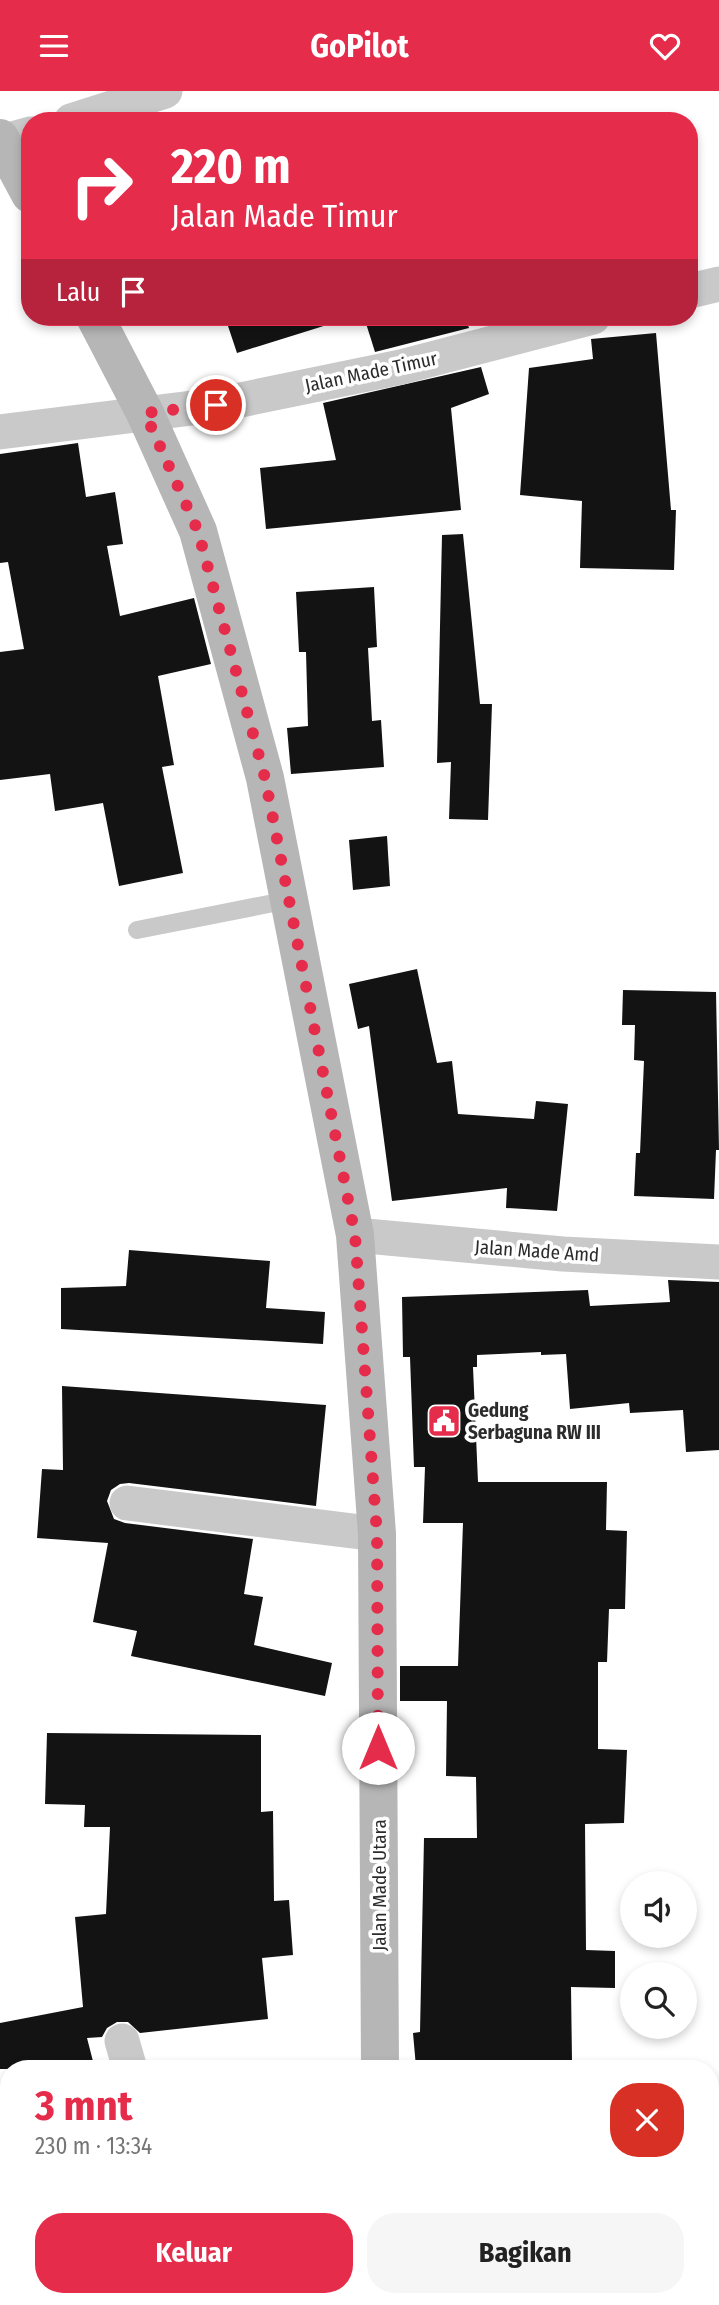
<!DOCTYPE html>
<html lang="id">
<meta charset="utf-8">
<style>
body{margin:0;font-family:"Fira Sans Condensed",sans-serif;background:#f6f6f6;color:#222;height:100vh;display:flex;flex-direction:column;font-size:26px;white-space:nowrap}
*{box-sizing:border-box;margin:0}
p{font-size:23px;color:#767676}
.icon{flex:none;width:38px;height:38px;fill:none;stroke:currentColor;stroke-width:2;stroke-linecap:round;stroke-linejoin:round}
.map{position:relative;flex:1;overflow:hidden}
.drawer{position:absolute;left:0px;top:1969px;width:719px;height:247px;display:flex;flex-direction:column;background:#fff;border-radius:28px 28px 0 0;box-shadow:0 4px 10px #0003}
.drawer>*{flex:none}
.guide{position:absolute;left:21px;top:21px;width:677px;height:214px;border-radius:28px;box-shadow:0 4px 10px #0003;background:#e52c4b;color:#fff;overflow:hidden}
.controls{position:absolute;left:620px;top:1780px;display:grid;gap:14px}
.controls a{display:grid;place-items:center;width:77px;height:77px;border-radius:50%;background:#fff;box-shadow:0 4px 10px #0003;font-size:35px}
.pin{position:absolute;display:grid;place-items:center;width:60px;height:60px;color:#fff;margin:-30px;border:4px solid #fff;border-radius:50%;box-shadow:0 2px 7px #0007}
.me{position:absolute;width:77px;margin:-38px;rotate:0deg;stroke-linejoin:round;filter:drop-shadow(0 0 5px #0008)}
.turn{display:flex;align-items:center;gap:24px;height:147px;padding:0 35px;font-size:32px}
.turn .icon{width:91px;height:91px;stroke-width:2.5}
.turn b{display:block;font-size:49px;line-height:60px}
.then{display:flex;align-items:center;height:66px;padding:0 35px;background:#0003;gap:14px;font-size:26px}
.round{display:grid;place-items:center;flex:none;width:74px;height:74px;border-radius:28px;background:#f6f6f6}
.summary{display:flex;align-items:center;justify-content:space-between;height:119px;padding:0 35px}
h1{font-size:42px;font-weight:700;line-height:52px;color:#e52c4b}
.action{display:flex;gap:14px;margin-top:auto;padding:14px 35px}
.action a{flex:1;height:80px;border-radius:28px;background:#e52c4b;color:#fff;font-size:28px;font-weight:700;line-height:80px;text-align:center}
.action a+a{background:#f6f6f6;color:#222}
header{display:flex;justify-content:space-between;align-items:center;height:91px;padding:0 35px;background:#e52c4b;color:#fff;font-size:32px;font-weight:700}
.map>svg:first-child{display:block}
.building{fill:#131313}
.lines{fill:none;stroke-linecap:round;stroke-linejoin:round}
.lane{stroke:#c9c9c9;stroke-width:18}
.street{stroke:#c9c9c9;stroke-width:35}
.secondary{stroke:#b6b6b6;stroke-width:38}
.route{stroke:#e52c4b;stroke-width:12;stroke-dasharray:0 21.6}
.labels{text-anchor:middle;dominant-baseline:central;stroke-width:7;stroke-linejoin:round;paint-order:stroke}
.street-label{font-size:19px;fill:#2c2c2c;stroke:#fff}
.poi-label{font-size:19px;font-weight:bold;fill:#2c2c2c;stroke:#fff;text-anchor:start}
</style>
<header><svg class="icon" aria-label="menu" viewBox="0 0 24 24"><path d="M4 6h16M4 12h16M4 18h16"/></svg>GoPilot<svg class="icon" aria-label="heart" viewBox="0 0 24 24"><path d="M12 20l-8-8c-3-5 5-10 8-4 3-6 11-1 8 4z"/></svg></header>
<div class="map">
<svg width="719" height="2214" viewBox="0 0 719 2214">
<rect width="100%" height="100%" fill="#fff"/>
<g class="building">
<path d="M225,226H328L330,233L237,262Z"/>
<path d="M364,226H465L469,237L375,261Z"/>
<path d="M656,242L671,419H676L674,479L580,477L582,410L520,404L529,277L593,268L591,248Z"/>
<path d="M481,276L489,303L451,317L461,419L266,438L260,377L336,369L323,312Z"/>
<path d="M78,352L86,406L115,401L123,453L107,455L120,525L194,507L211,573L158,585L174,674L162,676L183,782L119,795L103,712L55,720L50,683L0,689V561L24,558L8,471L0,472V363Z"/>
<path d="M463,443L480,613H492L488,729L449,728L451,671L437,672L442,444Z"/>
<path d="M374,496L377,556L368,557L372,630L381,629L384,676L291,683L287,637L308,635L306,561H299L296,501Z"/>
<path d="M387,745L390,795L353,799L349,749Z"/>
<path d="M417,878L437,972L452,970L458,1023L534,1028L536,1010L568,1013L557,1120L506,1117L507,1097L392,1110L369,935L358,938L349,893Z"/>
<path d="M623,899L716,901L719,1059H716L714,1108L634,1105L636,1062H640L644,970L634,969L635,934H622Z"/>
<path d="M129,1159L270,1170L266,1217L325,1221L323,1253L61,1238V1197L126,1195Z"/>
<path d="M668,1189L719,1191V1359L686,1361L683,1319L630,1322L629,1312L570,1318L566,1263L541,1264V1261L477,1264V1276H473L478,1391H607L606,1439L627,1440L625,1518H609L607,1571H598V1658L627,1659L624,1732L585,1733L586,1859L615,1860V1897L571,1896L572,1970L416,1976L413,1942L420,1941L424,1747H477L476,1686L446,1685L447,1610H400V1575H458L463,1432H423L425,1376H414L410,1266H403L402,1206L588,1199L590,1215L670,1211Z"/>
<path d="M62,1295L326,1314L316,1415L129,1392L120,1393L111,1399L107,1410L114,1428L125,1432L253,1448L244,1503L263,1506L254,1554L332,1572L325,1605L131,1565L137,1540L93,1531L108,1452L37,1447L42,1378L63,1379Z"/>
<path d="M47,1642L261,1644V1721L273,1720L274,1810L289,1809L293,1864L262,1867L268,1928L140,1942L128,1931H117L107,1937L102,1946L87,1947L95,1978H0V1932L83,1916L75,1826L106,1823L110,1736H84L85,1714L45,1713Z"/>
</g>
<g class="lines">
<path class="lane" d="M137,839L289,809"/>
<g class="street">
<path d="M71,30L165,0"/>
<path d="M2,51L30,43"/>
<path d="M690,200L719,193"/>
<path d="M0,341L216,314L401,276L593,226"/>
<path d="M355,1144L563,1163L719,1171"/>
<path d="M127,1412L377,1443"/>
<path d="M122,1950L130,1978"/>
<path d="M0,2201L9,2198"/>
</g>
<g class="secondary">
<path d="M0,47L30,103"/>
<path d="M95,226L145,322L198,440L265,687L355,1144L377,1443L380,1978"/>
<path d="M387,2207V2214"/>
</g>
</g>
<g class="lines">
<path class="route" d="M216,314L145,322L198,440L265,687L355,1144L377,1443L378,1657"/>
</g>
<defs>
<symbol id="civic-square" viewBox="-11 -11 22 22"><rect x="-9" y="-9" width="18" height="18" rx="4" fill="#e52c4b" stroke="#fff"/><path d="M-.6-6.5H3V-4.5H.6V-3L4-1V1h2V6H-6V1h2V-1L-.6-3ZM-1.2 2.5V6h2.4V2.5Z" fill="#fff"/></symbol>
</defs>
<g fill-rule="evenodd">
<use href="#civic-square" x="425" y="1311" width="38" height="38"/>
</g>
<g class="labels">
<g class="street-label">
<text transform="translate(371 281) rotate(-12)">Jalan Made Timur</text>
<text transform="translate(537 1160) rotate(4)">Jalan Made Amd</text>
<text transform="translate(379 1794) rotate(-90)">Jalan Made Utara</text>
</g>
<g class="poi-label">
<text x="468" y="1319">Gedung<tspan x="468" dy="22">Serbaguna RW III</tspan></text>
</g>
</g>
</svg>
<div class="controls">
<a><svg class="icon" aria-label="sound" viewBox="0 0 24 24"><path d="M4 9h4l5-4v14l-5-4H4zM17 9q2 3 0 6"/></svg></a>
<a><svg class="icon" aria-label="search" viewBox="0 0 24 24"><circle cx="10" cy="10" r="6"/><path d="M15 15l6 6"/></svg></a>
</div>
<div class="pin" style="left:216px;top:314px;background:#d93025"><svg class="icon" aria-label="arrive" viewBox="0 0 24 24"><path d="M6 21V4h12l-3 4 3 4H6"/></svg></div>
<svg class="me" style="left:378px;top:1657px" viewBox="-20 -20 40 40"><circle r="19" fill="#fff"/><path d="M0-13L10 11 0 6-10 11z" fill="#e52c4b"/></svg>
<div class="guide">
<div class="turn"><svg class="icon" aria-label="right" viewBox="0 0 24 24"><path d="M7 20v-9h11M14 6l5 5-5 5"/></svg><div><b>220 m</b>Jalan Made Timur</div></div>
<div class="then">Lalu<svg class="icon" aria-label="arrive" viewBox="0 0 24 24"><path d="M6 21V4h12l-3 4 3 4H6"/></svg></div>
</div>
<section class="drawer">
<div class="summary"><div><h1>3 mnt</h1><p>230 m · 13:34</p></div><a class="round" style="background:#d93025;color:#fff"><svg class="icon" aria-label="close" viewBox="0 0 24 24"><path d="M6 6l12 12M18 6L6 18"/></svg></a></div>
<div class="action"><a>Keluar</a><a>Bagikan</a></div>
</section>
</div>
